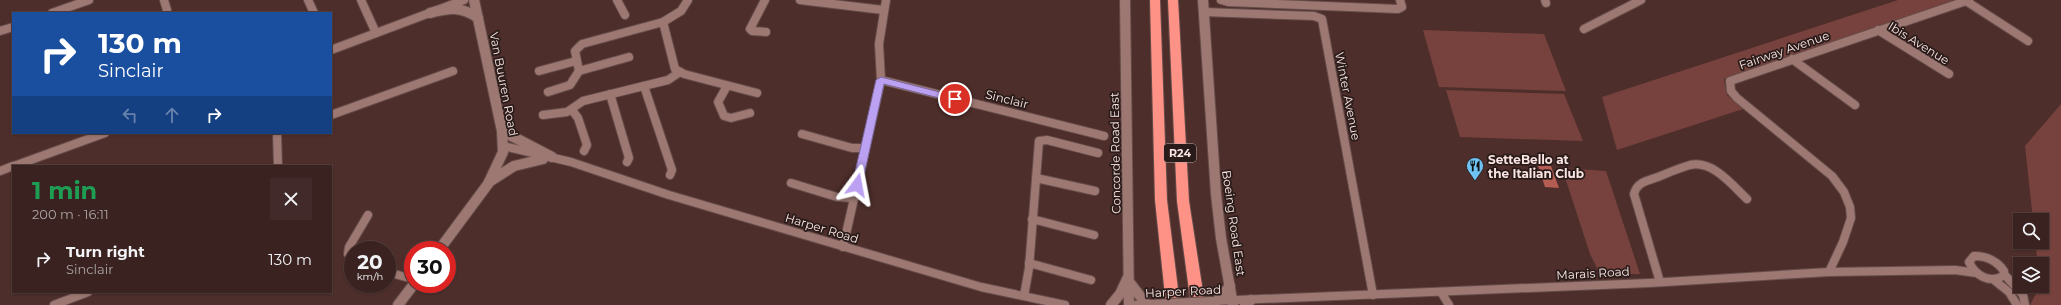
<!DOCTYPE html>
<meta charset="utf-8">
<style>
body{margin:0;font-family:Montserrat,sans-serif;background:#412a29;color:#f1f3f6;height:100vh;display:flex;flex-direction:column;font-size:15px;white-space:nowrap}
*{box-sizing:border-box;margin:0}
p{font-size:13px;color:#aba4a5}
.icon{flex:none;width:22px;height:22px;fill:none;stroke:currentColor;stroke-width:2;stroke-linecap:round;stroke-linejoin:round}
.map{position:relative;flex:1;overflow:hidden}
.sheet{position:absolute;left:12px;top:165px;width:320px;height:128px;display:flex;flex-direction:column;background:#3a2220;border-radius:0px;box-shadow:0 1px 3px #0004,0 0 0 1px #543f3e}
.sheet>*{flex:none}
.top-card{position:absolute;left:12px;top:12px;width:320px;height:122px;border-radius:0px;box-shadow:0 1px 3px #0004,0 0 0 1px #543f3e;background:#1a4fa0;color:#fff;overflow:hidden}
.tools{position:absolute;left:2013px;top:213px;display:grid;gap:8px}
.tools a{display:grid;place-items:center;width:36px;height:36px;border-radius:0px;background:#3a2220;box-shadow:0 1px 3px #0004,0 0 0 1px #543f3e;font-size:20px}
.speed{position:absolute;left:344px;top:241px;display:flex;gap:8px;font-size:20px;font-weight:700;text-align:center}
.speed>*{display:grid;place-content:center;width:52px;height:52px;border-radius:50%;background:#3a2220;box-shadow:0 1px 3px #0004,0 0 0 1px #543f3e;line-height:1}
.speed small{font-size:10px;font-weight:400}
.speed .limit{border:6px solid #d22;background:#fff;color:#111}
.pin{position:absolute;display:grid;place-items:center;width:34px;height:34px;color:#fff;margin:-17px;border:2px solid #fff;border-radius:50%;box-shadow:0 1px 4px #0007}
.me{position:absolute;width:44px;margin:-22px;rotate:13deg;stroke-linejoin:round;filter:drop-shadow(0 0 3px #0008)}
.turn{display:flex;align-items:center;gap:14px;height:84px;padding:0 20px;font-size:18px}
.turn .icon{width:52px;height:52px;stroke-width:2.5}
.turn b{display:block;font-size:28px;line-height:34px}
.lanes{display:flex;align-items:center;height:38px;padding:0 20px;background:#0003;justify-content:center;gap:20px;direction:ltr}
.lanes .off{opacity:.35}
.round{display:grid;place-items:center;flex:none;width:42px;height:42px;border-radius:0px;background:#412a29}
.overview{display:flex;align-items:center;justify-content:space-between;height:68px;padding:0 20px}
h1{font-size:24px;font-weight:700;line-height:30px;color:#1e9e55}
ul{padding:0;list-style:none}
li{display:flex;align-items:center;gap:12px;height:52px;padding:0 20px}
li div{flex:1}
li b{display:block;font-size:15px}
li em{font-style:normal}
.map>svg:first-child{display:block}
.green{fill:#77423d}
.water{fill:#b55c53}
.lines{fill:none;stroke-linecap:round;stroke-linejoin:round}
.minor-casing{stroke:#664c49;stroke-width:10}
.secondary-casing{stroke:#664c49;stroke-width:12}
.motorway-casing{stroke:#664c49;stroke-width:2}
.minor{stroke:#9d7873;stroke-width:8}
.secondary{stroke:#9d7873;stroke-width:10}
.motorway{fill:#ff9286;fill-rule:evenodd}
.minor-bridge-casing{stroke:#664c49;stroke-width:10;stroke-linecap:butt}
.minor-bridge{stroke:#9d7873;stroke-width:8}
.route{fill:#bca0f2;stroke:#7a689d}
.labels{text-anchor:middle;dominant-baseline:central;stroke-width:3.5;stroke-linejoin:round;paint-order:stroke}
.shield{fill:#291b19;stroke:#bba8a6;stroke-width:1}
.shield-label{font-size:11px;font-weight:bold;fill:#fae5e2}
.street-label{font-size:12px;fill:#fae5e2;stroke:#291b19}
.poi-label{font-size:12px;font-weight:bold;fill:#fae5e2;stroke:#291b19;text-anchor:start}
</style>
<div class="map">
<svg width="2061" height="305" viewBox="0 0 2061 305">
<rect width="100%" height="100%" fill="#4d2e2b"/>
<g class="green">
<path d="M1898,0H1957L1724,79L1727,95L1743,109L1617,150L1602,97Z"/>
<path d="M1423,30L1544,34L1566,91L1439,87Z"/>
<path d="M1446,90L1564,94L1583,141L1460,137Z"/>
<path d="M2061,104V305H2030L2040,286H2042V264H2038L2035,242H2042V220H2033L2025,146Z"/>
<path d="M1562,168L1606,171L1640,274H1600L1590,254Z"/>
</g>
<path class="water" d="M1538,166H1551L1559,188L1545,187Z"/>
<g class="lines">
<defs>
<g id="minor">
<path d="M164,0L167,10"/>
<path d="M308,0L314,13"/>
<path d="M361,0L376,33"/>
<path d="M617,0L625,15"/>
<path d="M688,0L681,11L663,22L675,69L684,74L757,93"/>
<path d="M765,0L750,29L752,31L766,32"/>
<path d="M800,0L883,10"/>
<path d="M1221,0L1228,2L1398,9L1402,7L1400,0"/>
<path d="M1545,0L1546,3"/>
<path d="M1966,1L2028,41"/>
<path d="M1204,12L1314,16L1322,19L1373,295"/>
<path d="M52,13L89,0"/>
<path d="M1584,29L1641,0"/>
<path d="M1878,30L1949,74"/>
<path d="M0,31L13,27"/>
<path d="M331,50L464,0"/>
<path d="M1792,59L1855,105"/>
<path d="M539,71L576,61"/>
<path d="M579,71L575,51L582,44L663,22"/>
<path d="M881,80L1104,136"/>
<path d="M644,86L672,170L670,175"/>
<path d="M727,86L718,102L724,116L731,118L750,113"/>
<path d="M548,92L570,85L579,71L629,57"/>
<path d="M610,94L629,158L627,162"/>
<path d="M572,110L578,118L587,145L584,151"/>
<path d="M331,115L453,71"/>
<path d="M543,115L567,112L583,101L668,80L680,72"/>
<path d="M277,133L278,166"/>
<path d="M802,134L852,148H865"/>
<path d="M503,146L571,162L669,195L981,287L1065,305"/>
<path d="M14,166L105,133"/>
<path d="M0,171L13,166"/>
<path d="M1036,178L1095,191"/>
<path d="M791,183L837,197L854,198"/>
<path d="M1032,219L1094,235"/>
<path d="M843,247L881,80L879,44L886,0"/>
<path d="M1974,256C1986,256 1997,261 2004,271L2003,276C1989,284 1975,275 1969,262Z"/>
<path d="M353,258L348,254L349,247L368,215"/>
<path d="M1029,263L1091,280"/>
<path d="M387,272L413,279"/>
<path d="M1829,272L1843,242L1851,218L1850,207L1844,192L1832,176L1737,98L1731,91L1730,81L1969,0"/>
<path d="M2004,274L2023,295L2025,305"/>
<path d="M1994,280L2009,292L2017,305"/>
<path d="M1660,282L1634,194C1637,182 1647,181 1658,177C1668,173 1679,168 1690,165C1713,160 1732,185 1747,199"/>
<path d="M1441,292L1449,305"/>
<path d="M1024,296L1029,268L1039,141L1047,140L1098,153"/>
<path d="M1213,301L1649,283L1829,272L1955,270L1977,273"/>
<path d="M54,305L88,292"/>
<path d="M1135,305L1150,304"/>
</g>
<g id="secondary">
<path d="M1125,0L1129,305"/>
<path d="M1203,0L1216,194L1221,238L1233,305"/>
<path d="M430,13C449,8 461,6 478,18"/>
<path d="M502,131L552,157"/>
<path d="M489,182L514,166L543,159"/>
<path d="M439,250L488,184L503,152L502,131L474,0"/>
<path d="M1130,283L1147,305"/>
<path d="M1217,301L1230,286"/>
<path d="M398,305L414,284"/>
<path d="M1111,305L1120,294L1127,279"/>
<path d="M1245,305L1251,300"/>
</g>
<g id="motorway">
<path d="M1150,0H1160L1167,200L1180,305H1166L1155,200Z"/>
<path d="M1168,0H1178L1189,201L1205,305H1191L1177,201Z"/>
</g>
</defs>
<use href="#minor" class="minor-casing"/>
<use href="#secondary" class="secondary-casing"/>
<use href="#motorway" class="motorway-casing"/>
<use href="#minor" class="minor"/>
<use href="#secondary" class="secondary"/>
<use href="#motorway" class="motorway"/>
<defs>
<path id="minor-bridge" d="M1150,304L1211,301"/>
</defs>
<use href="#minor-bridge" class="minor-bridge-casing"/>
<use href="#minor-bridge" class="minor-bridge"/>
</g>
<path class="route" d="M881,77L955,96L959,99L955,102L884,84L862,185L857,189L852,185L876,80Z"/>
<defs>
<symbol id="restaurant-pin" viewBox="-11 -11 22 30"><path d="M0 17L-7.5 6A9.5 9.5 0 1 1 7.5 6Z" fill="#6fc2f4" stroke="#291b19"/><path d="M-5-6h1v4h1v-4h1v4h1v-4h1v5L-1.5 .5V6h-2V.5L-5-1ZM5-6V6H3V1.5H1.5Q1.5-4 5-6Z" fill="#111"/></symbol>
</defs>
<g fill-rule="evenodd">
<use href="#restaurant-pin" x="1465" y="156" width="20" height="27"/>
</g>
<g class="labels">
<rect class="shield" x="1164" y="144" width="32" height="18" rx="3"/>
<g class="shield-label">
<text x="1180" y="153">R24</text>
</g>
<g class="street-label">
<text transform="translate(1919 43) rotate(32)">Ibis Avenue</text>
<text transform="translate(1784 50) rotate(-19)">Fairway Avenue</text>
<text transform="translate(504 84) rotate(79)">Van Buuren Road</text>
<text transform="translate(1348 96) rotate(79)">Winter Avenue</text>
<text transform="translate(1007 99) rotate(14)">Sinclair</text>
<text transform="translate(1115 153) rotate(-91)">Concorde Road East</text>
<text transform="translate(1234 223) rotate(82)">Boeing Road East</text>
<text transform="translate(822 228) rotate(17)">Harper Road</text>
<text transform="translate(1593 273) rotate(-3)">Marais Road</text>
<text transform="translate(1183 291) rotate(-3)">Harper Road</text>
</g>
<g class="poi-label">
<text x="1488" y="159">SetteBello at<tspan x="1488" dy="14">the Italian Club</tspan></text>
</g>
</g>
</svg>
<div class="tools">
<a><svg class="icon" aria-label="search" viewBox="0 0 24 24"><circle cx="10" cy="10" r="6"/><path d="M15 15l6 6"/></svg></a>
<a><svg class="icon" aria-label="layers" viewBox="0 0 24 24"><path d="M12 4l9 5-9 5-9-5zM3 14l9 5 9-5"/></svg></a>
</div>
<div class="speed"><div>20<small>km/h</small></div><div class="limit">30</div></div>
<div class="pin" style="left:955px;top:99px;background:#d93025"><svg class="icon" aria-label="arrive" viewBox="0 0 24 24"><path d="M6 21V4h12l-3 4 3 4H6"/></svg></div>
<svg class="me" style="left:857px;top:185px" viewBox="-20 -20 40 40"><path d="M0-17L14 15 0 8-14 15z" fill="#bca0f2" stroke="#fff" stroke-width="4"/></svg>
<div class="top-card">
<div class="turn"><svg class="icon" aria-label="right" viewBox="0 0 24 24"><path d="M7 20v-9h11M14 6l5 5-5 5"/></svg><div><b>130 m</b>Sinclair</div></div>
<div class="lanes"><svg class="icon off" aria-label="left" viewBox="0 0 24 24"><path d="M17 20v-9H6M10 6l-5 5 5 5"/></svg><svg class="icon off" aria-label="ahead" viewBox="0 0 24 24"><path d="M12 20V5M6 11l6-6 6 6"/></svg><svg class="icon" aria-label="right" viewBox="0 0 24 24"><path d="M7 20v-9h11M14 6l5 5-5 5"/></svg></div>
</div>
<section class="sheet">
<div class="overview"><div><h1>1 min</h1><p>200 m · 16:11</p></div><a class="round"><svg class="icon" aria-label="close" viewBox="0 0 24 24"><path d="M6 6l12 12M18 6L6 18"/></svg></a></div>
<ul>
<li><svg class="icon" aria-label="right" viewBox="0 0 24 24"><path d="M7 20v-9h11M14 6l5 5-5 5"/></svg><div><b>Turn right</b><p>Sinclair</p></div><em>130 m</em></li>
</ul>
</section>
</div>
